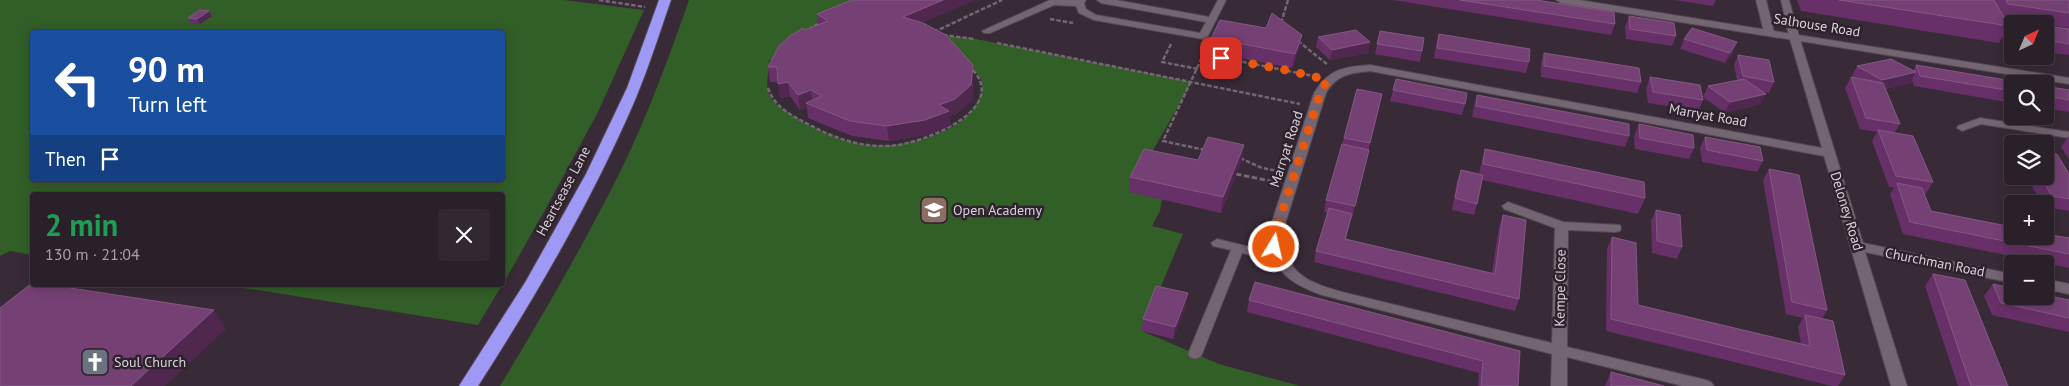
<!DOCTYPE html>
<meta charset="utf-8">
<style>
body{margin:0;font-family:"PT Sans",sans-serif;background:#322831;color:#f1f3f6;height:100vh;display:flex;flex-direction:column;font-size:19px;white-space:nowrap}
*{box-sizing:border-box;margin:0}
p{font-size:16px;color:#a5a3a8}
.icon{flex:none;width:28px;height:28px;fill:none;stroke:currentColor;stroke-width:2;stroke-linecap:round;stroke-linejoin:round}
.map{position:relative;flex:1;overflow:hidden}
.side{position:absolute;left:30px;top:192px;width:475px;height:95px;display:flex;flex-direction:column;background:#2a2029;border-radius:5px;box-shadow:0 2px 12px #0003,0 0 0 1px #463e46}
.side>*{flex:none}
.hud{position:absolute;left:30px;top:30px;width:475px;height:152px;border-radius:5px;box-shadow:0 2px 12px #0003,0 0 0 1px #463e46;background:#1a4fa0;color:#fff;overflow:hidden}
.needle{width:32px;rotate:44deg}
.buttons{position:absolute;left:2004px;top:15px;display:grid;gap:10px}
.buttons a{display:grid;place-items:center;width:50px;height:50px;border-radius:5px;background:#2a2029;box-shadow:0 2px 12px #0003,0 0 0 1px #463e46;font-size:25px}
.pin{position:absolute;display:grid;place-items:center;width:42px;height:42px;color:#fff;margin:-21px;border-radius:10px;box-shadow:0 2px 8px #0006}
.me{position:absolute;width:55px;margin:-28px;rotate:9deg;stroke-linejoin:round;filter:drop-shadow(0 0 4px #0008)}
.turn{display:flex;align-items:center;gap:18px;height:105px;padding:0 15px;font-size:22px}
.turn .icon{width:65px;height:65px;stroke-width:2.5}
.turn b{display:block;font-size:35px;line-height:42px}
.then{display:flex;align-items:center;height:48px;padding:0 15px;background:#0003;gap:10px;font-size:19px}
.round{display:grid;place-items:center;flex:none;width:52px;height:52px;border-radius:5px;background:#322831}
.headline{display:flex;align-items:center;justify-content:space-between;height:85px;padding:0 15px}
h1{font-size:30px;font-weight:800;line-height:38px;color:#1e9e55}
.map>svg:first-child{display:block}
.green{fill:#325e28;fill-rule:evenodd}
.lines{fill:none;stroke-linecap:round;stroke-linejoin:round}
.lane-casing{stroke:#534952;stroke-width:2}
.street-casing{stroke:#534952;stroke-width:2}
.secondary-casing{stroke:#534952;stroke-width:2}
.highway-casing{stroke:#534952;stroke-width:2}
.path-far1{stroke:#726772;stroke-width:2.5;stroke-dasharray:4.5 2;stroke-linecap:butt}
.path{stroke:#726772;stroke-width:3;stroke-dasharray:5.5 2.5;stroke-linecap:butt}
.lane{fill:#746572;fill-rule:evenodd}
.street{fill:#746572;fill-rule:evenodd}
.secondary{fill:#746572;fill-rule:evenodd}
.highway{fill:#9f99f6;fill-rule:evenodd}
.wall{fill:#683068}
.shaded-wall{fill:#50274f}
.building{fill:#754174;stroke:#845884}
.route{stroke:#ea580c;stroke-width:9;stroke-dasharray:0 16.2}
.labels{text-anchor:middle;dominant-baseline:central;stroke-width:5;stroke-linejoin:round;paint-order:stroke}
.street-label{font-size:14px;fill:#d9d1d9;stroke:#2e222d}
.poi-label{font-size:14px;fill:#d9d1d9;stroke:#2e222d;text-anchor:start}
</style>
<div class="map">
<svg width="2069" height="386" viewBox="0 0 2069 386">
<rect width="100%" height="100%" fill="#382b37"/>
<g class="green">
<path d="M0,0H564L644,10L598,112L545,210L503,284L502,195H32V255L10,251L0,256ZM32,32H502V180H32Z"/>
<path d="M689,0H875L812,27L810,36L769,61C769,71 764,89 771,98C778,108 792,115 802,121C822,133 845,143 869,145C902,149 968,133 979,98C982,91 984,83 979,76C968,58 947,46 930,34L971,38L1192,82L1129,192L1162,199L1160,211L1152,226L1183,234L1142,331L1219,364L1300,386H500C543,315 584,244 621,170C648,115 669,57 689,0Z"/>
<path d="M225,285H502L478,325Z"/>
</g>
<g class="lines">
<defs>
<g id="lane">
<path d="M1050,0H1086L1084,3L1086,9L1096,15L1200,33L1206,22L1101,3L1097,0H1116L1209,17L1218,0H1226L1208,36L1203,39L1094,20L1079,13L1076,6L1054,5L990,33H984L982,31Z"/>
<path d="M1781,0H1789L1799,36L1797,38L1794,39L1789,36Z"/>
<path d="M1980,118L2069,132V138L1981,124L1962,131L1957,128L1958,126Z"/>
<path d="M1217,239L1254,248H1276L1282,252C1274,261 1252,256 1242,253L1202,354L1200,357L1195,359L1190,357L1188,354L1231,250L1213,246L1211,243Z"/>
</g>
<g id="street">
<path d="M1756,0H1766L1774,32L1773,34H1765L1764,32Z"/>
<path d="M1794,33L1799,36L1863,243L2012,274V283L1865,252L1907,386H1891L1824,156L1370,71C1350,73 1336,75 1326,93L1282,234C1286,274 1307,282 1342,292L1552,343L1555,228L1504,209L1502,206L1508,202L1563,222L1620,225L1621,228L1620,231L1615,232L1568,230L1567,347L1706,380L1711,382L1714,386H1683L1567,357V386H1551L1552,354L1322,295C1289,283 1272,271 1268,234L1314,93C1329,69 1343,67 1370,65L1822,148L1789,36Z"/>
<path d="M2045,279L2069,284V294L2045,289Z"/>
</g>
<path id="secondary" d="M1556,0H1579L2069,78V84L1561,3Z"/>
<path id="highway" d="M659,0H671C659,34 649,67 635,100C592,200 537,294 478,386H459L526,281L586,174L627,88Z"/>
</defs>
<use href="#lane" class="lane-casing"/>
<use href="#street" class="street-casing"/>
<use href="#secondary" class="secondary-casing"/>
<use href="#highway" class="highway-casing"/>
<g class="path-far1">
<path d="M599,0L645,7"/>
<path d="M1050,19L1073,23"/>
<path d="M1281,23L1288,0"/>
<path d="M811,31L812,27L821,23"/>
<path d="M934,32L1002,0"/>
<path d="M943,35L974,39"/>
<path d="M1298,41L1328,65"/>
<path d="M997,43L1300,104"/>
<path d="M1171,44L1162,62L1198,69"/>
<path d="M1204,54L1313,76"/>
<path d="M768,88C774,106 790,115 806,123C833,138 859,147 890,146C922,144 1014,109 970,67"/>
<path d="M1205,150L1163,141L1206,49"/>
<path d="M1240,158L1262,168L1278,171"/>
</g>
<path class="path" d="M1236,174L1275,182"/>
<use href="#lane" class="lane"/>
<use href="#street" class="street"/>
<use href="#secondary" class="secondary"/>
<use href="#highway" class="highway"/>
</g>
<g class="wall">
<path d="M1393,0H1536L1615,24L1611,35Z"/>
<path d="M1674,0H1716L1713,6Z"/>
<path d="M1797,0H2069V28L2045,25V24H2040L2004,18L2008,24L2010,21L2012,24V46L2005,33L1999,43L1801,11Z"/>
<path d="M209,11L212,16L200,24H191L188,18Z"/>
<path d="M817,14L922,23L973,79L972,100L956,114L949,116L950,126L926,135L889,141L852,136L808,118L807,107L800,110L790,96L780,98L778,82H770L768,67L805,30L818,25Z"/>
<path d="M1629,16L1676,36L1672,46L1626,39L1625,27Z"/>
<path d="M2045,26L2069,29V55L2045,52Z"/>
<path d="M1380,31L1422,51L1420,62L1375,54Z"/>
<path d="M1439,34L1529,62L1526,73L1434,58L1436,45Z"/>
<path d="M1302,35L1299,49L1292,68L1209,52L1211,38Z"/>
<path d="M1318,37L1370,42L1368,53L1330,60L1316,47Z"/>
<path d="M1684,39L1733,53L1725,63L1680,49Z"/>
<path d="M1544,53L1641,82L1637,93L1541,77V63Z"/>
<path d="M1738,55L1774,82L1769,93L1763,92L1761,104L1725,113L1703,97L1708,86L1737,80L1734,65Z"/>
<path d="M1916,65L2012,84V103L1914,86L1912,80L1910,83L1885,89L1900,124L1895,132L1933,182L1926,194L1924,193L1931,211L2069,238V268L1903,234L1890,194L1894,188L1889,187L1872,141L1877,132L1860,129L1845,88L1851,77L1855,78L1852,76L1857,66L1913,71Z"/>
<path d="M1650,77L1703,100L1698,111L1648,103L1646,88Z"/>
<path d="M1396,79L1465,104L1462,115L1390,101Z"/>
<path d="M2045,86L2069,90V112L2045,108Z"/>
<path d="M1382,94L1352,218H1351L1346,239L1492,273L1499,227L1503,215L1519,299L1515,311L1314,262L1316,251L1328,213L1324,212L1326,200L1344,138Z"/>
<path d="M1477,95L1629,136L1625,147L1472,117L1474,106Z"/>
<path d="M1639,124L1694,148L1689,159L1635,149L1634,136Z"/>
<path d="M2069,136V159L2061,147Z"/>
<path d="M1705,137L1763,161L1757,172L1702,162L1700,148Z"/>
<path d="M1485,149L1645,198L1638,214L1482,180L1477,204L1474,215L1452,210L1457,181L1461,170L1479,174L1481,164Z"/>
<path d="M1198,160H1242L1221,213L1129,192L1130,177Z"/>
<path d="M1769,169L1827,310L1822,319L1845,375L1838,386H1832L1606,331L1607,249L1612,237L1638,305L1801,344L1798,327L1803,318L1786,314L1763,180Z"/>
<path d="M2069,174V211L2045,207V204H2042L2026,176H2045Z"/>
<path d="M1656,210L1682,247L1677,259L1652,253L1651,221Z"/>
<path d="M1933,274L2008,386H1958L1925,286Z"/>
<path d="M1993,284L2069,300V332L1992,315L1984,296Z"/>
<path d="M1249,300L1520,351L1518,386H1478L1479,373L1247,312Z"/>
<path d="M1186,305L1173,339L1142,331L1143,319Z"/>
<path d="M1611,372L1664,386H1605Z"/>
</g>
<g class="shaded-wall">
<path d="M943,0H975L904,31L903,17Z"/>
<path d="M209,11L212,16L200,24L197,19Z"/>
<path d="M1302,35L1299,49L1292,68L1295,54Z"/>
<path d="M1370,42L1368,53L1330,60L1332,50Z"/>
<path d="M1737,42L1733,53L1725,63L1730,53Z"/>
<path d="M973,65V79L972,100L956,114L949,116L950,126L926,135L889,141L887,126L939,105Z"/>
<path d="M1916,72L1910,83L1876,91L1882,80Z"/>
<path d="M788,82L790,96L780,98L778,84Z"/>
<path d="M811,90L813,104L806,103L807,107L800,110L798,95Z"/>
<path d="M1766,94L1761,104L1725,113L1730,102Z"/>
<path d="M1244,145L1242,160L1221,213L1223,197Z"/>
<path d="M1188,293L1186,305L1173,339L1175,327Z"/>
<path d="M214,310L226,329L165,386H131Z"/>
</g>
<g class="building">
<path d="M852,0H943L903,17L923,23L946,35L973,65L971,85L955,99L939,105L949,111L925,120L887,126L850,121L806,103L822,96L811,90L798,95L788,82L778,84L777,67H768L779,46L790,36L803,28L805,30L828,21L817,14Z"/>
<path d="M1460,0H1536L1614,12L1615,24Z"/>
<path d="M1839,0H1994L2009,26Z"/>
<path d="M2006,0H2069V13L2008,4Z"/>
<path d="M200,10L209,11L197,19L188,18Z"/>
<path d="M1272,13L1302,35L1295,54L1211,38L1220,20L1266,28Z"/>
<path d="M1629,16L1674,23L1676,36L1630,29Z"/>
<path d="M2010,21L2032,24H2012Z"/>
<path d="M2045,26L2069,29V44L2045,40Z"/>
<path d="M1692,28L1737,42L1730,53L1684,39Z"/>
<path d="M1356,30L1370,42L1332,50L1318,37Z"/>
<path d="M1380,31L1424,38L1422,51L1377,44Z"/>
<path d="M1439,34L1530,49L1529,62L1437,48Z"/>
<path d="M1544,53L1639,68L1641,82L1544,66Z"/>
<path d="M1738,55L1769,60L1774,82L1743,76Z"/>
<path d="M1891,59L1916,72L1882,80L1857,66Z"/>
<path d="M1916,65L1970,74L2031,84H2012V91L1920,76Z"/>
<path d="M1650,77L1700,85L1703,100L1653,92Z"/>
<path d="M1851,77L1883,83L1900,124L1866,118Z"/>
<path d="M1396,79L1467,93L1465,104L1393,90Z"/>
<path d="M1744,79L1766,94L1730,102L1708,86Z"/>
<path d="M2045,86L2069,90V100L2045,96Z"/>
<path d="M1357,89L1382,94L1370,143L1344,138Z"/>
<path d="M1477,95L1629,124V136L1476,106Z"/>
<path d="M1639,124L1693,135L1694,148L1640,138Z"/>
<path d="M1878,130L1913,136L1933,182L1896,176Z"/>
<path d="M1208,137L1244,145L1223,197L1130,177L1144,149L1198,160Z"/>
<path d="M1705,137L1760,147L1763,161L1707,150Z"/>
<path d="M1342,144L1369,150L1355,206L1326,200Z"/>
<path d="M1485,149L1644,182L1645,198L1483,164Z"/>
<path d="M2045,152L2057,154L2069,174V199L2052,196L2040,176H2045Z"/>
<path d="M1769,169L1799,175L1827,310L1792,302Z"/>
<path d="M1461,170L1483,175L1477,204L1455,198Z"/>
<path d="M1897,183L1922,188L1931,211L2012,227V236H2045V234L2069,238V254L1910,222Z"/>
<path d="M1329,208L1352,214L1345,239L1495,274L1503,215L1526,220L1519,299L1316,251Z"/>
<path d="M1656,210L1680,215L1682,247L1657,241Z"/>
<path d="M1612,237L1636,243L1638,305L1810,346L1805,315L1833,321L1845,375L1611,319Z"/>
<path d="M1933,274L1965,280L2008,386H1971Z"/>
<path d="M1255,282L1520,351L1518,386H1481L1483,361L1249,300Z"/>
<path d="M32,283V285H51L214,310L131,386H0V308Z"/>
<path d="M1993,284L2012,288V296H2045V295L2069,300V318L2001,303Z"/>
<path d="M1156,286L1188,293L1175,327L1143,319Z"/>
<path d="M1611,372L1664,386H1611Z"/>
</g>
<g class="lines">
<path class="route" d="M1221,58L1291,71L1327,80L1320,94L1275,234L1274,247"/>
</g>
<defs>
<symbol id="school-square" viewBox="-11 -11 22 22"><rect x="-9" y="-9" width="18" height="18" rx="4" fill="#8d6e63" stroke="#2e222d"/><path d="M0-5L7-2L0 1L-7-2ZM-4 1L0 2.5L4 1V4Q0 6-4 4Z" fill="#fff"/></symbol>
<symbol id="church-square" viewBox="-11 -11 22 22"><rect x="-9" y="-9" width="18" height="18" rx="4" fill="#6b7280" stroke="#2e222d"/><path d="M-1.2-6h2.4v3.5h3.3v2.4h-3.3V6h-2.4V-.1h-3.3v-2.4h3.3Z" fill="#fff"/></symbol>
</defs>
<g fill-rule="evenodd">
<use href="#school-square" x="918" y="194" width="32" height="32"/>
<use href="#church-square" x="79" y="346" width="32" height="32"/>
</g>
<g class="labels">
<g class="street-label">
<text transform="translate(1817 25) rotate(9)">Salhouse Road</text>
<text transform="translate(1708 115) rotate(10)">Marryat Road</text>
<text transform="translate(1286 149) rotate(-72)">Marryat Road</text>
<text transform="translate(563 191) rotate(-62)">Heartsease Lane</text>
<text transform="translate(1847 211) rotate(73)">Deloney Road</text>
<text transform="translate(1935 262) rotate(11)">Churchman Road</text>
<text transform="translate(1560 288) rotate(-89)">Kempe Close</text>
</g>
<g class="poi-label">
<text x="953" y="210">Open Academy</text>
<text x="114" y="362">Soul Church</text>
</g>
</g>
</svg>
<div class="buttons">
<a><svg class="needle" viewBox="-14 -14 28 28"><path d="M0-13l5 13h-10z" fill="#e53935"/><path d="M0 13l5-13h-10z" fill="#a5a3a8"/></svg></a>
<a><svg class="icon" aria-label="search" viewBox="0 0 24 24"><circle cx="10" cy="10" r="6"/><path d="M15 15l6 6"/></svg></a>
<a><svg class="icon" aria-label="layers" viewBox="0 0 24 24"><path d="M12 4l9 5-9 5-9-5zM3 14l9 5 9-5"/></svg></a>
<a>+</a>
<a>−</a>
</div>
<div class="pin" style="left:1221px;top:58px;background:#d93025"><svg class="icon" aria-label="arrive" viewBox="0 0 24 24"><path d="M6 21V4h12l-3 4 3 4H6"/></svg></div>
<svg class="me" style="left:1274px;top:247px" viewBox="-20 -20 40 40"><circle r="17" fill="#ea580c" stroke="#fff" stroke-width="3"/><path d="M0-11L8 9 0 5-8 9z" fill="#fff"/></svg>
<div class="hud">
<div class="turn"><svg class="icon" aria-label="left" viewBox="0 0 24 24"><path d="M17 20v-9H6M10 6l-5 5 5 5"/></svg><div><b>90 m</b>Turn left</div></div>
<div class="then">Then<svg class="icon" aria-label="arrive" viewBox="0 0 24 24"><path d="M6 21V4h12l-3 4 3 4H6"/></svg></div>
</div>
<section class="side">
<div class="headline"><div><h1>2 min</h1><p>130 m · 21:04</p></div><a class="round"><svg class="icon" aria-label="close" viewBox="0 0 24 24"><path d="M6 6l12 12M18 6L6 18"/></svg></a></div>
</section>
</div>
